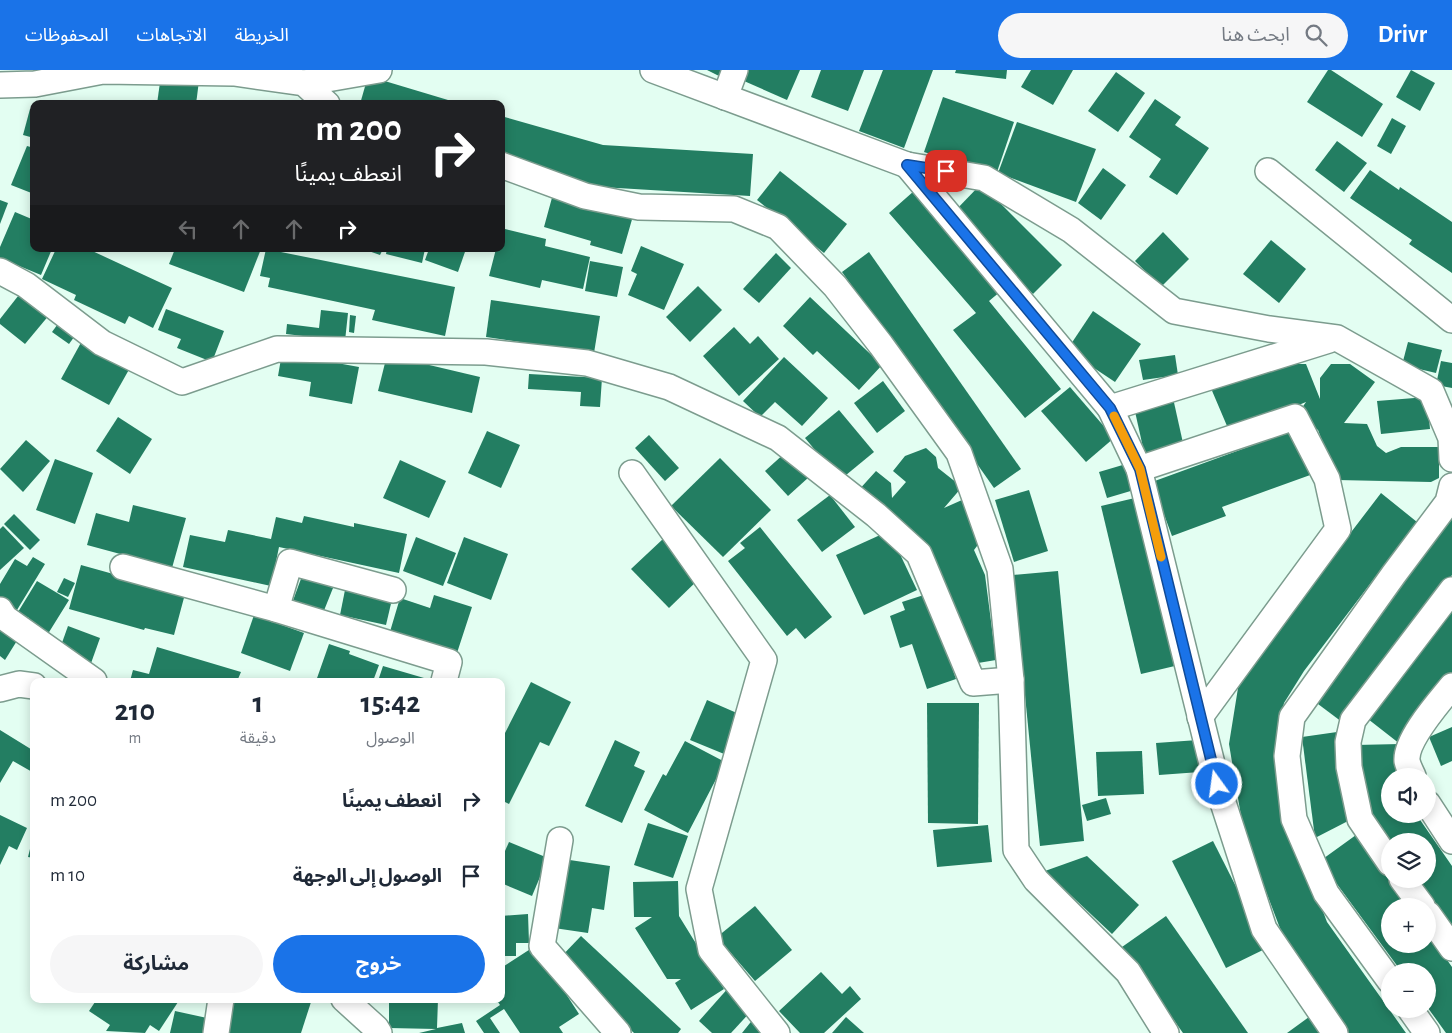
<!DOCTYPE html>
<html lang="ar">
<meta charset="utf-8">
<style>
body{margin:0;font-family:"Alegreya Sans","Noto Sans Arabic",sans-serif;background:#f6f6f7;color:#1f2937;direction:rtl;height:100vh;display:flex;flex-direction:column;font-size:19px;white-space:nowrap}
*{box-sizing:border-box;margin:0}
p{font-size:16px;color:#747a83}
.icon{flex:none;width:28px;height:28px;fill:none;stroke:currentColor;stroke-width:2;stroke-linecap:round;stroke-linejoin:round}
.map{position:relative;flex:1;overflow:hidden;direction:ltr}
.panel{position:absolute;left:30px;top:608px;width:475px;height:325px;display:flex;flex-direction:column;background:#fff;border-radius:10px;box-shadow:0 2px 12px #0003;direction:rtl}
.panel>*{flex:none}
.banner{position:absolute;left:30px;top:30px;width:475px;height:152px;border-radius:10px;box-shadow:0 2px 12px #0003;direction:rtl;background:#202124;color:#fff;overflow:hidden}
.tools{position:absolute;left:1381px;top:698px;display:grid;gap:10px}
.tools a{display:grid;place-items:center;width:55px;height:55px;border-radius:50%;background:#fff;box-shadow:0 2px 12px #0003;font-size:25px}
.pin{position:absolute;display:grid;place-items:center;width:42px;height:42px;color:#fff;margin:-21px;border-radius:10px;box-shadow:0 2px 8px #0006}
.me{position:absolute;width:55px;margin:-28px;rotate:346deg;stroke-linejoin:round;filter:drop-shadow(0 0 4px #0008)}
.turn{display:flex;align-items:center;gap:18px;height:105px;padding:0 20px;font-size:22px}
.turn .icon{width:65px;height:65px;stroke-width:2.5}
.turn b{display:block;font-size:35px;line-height:42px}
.lanes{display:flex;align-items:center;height:48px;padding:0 20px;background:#0003;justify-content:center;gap:25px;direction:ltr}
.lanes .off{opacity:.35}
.eta{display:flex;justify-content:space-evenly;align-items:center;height:85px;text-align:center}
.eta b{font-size:30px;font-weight:700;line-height:35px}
.button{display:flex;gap:10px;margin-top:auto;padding:10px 20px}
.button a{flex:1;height:58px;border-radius:30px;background:#1a73e8;color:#fff;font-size:20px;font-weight:700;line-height:58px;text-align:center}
.button a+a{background:#f6f6f7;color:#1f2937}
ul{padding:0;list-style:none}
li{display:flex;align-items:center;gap:15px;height:75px;padding:0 20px}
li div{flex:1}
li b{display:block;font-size:19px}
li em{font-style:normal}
header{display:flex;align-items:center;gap:30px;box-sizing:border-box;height:70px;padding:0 25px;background:#1a73e8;color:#fff}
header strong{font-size:24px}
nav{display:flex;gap:28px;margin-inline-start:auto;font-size:18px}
.search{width:350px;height:45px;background:#f6f6f7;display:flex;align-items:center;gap:12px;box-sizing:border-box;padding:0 18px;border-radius:28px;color:#747a83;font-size:19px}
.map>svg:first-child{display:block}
.building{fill:#237e62}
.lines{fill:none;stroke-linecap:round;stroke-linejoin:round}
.street-casing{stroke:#7c9c8e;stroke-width:28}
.street{stroke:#fff;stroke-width:25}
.route-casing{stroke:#114b97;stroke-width:12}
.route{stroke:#1a73e8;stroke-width:9}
.slow{stroke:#f59e0b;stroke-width:9}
</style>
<header>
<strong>Drivr</strong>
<div class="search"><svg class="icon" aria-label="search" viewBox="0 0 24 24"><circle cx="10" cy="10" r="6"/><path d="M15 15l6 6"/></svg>ابحث هنا</div>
<nav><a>الخريطة</a><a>الاتجاهات</a><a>المحفوظات</a></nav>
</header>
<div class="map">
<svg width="1452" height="963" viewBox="0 0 1452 963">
<rect width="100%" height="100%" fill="#e3fef2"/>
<g class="building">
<path d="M707,0H724L721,7Z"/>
<path d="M749,0H800L787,30L744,11Z"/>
<path d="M821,0H864L848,41L811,27Z"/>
<path d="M883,0H933L904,78L859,61Z"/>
<path d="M956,0H1007L1006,9L955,3Z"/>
<path d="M1031,0H1073L1053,35L1021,17Z"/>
<path d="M1328,0H1331L1383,34L1362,67L1307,32Z"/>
<path d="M1411,0L1435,13L1420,41L1396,27Z"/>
<path d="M1116,2L1145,23L1118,62L1088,41Z"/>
<path d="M161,5L199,11L196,34H157Z"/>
<path d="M368,6L458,33V34H360Z"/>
<path d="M943,27L1014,52L996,105L924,82Z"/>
<path d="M1155,29L1181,47L1175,55L1209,78L1177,125L1149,107L1161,89L1129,67Z"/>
<path d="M30,39L34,40V68L23,65Z"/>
<path d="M501,46L603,75L753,84L750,126L601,117L501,85Z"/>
<path d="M1392,48L1406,56L1391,84L1377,76Z"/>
<path d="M1017,52L1096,79L1076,132L998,103Z"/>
<path d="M1337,71L1367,93L1344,122L1315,100Z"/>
<path d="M27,76L34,78V124L11,115Z"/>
<path d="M1103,98L1126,115L1101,150L1078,133Z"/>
<path d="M1370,100L1399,120L1400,117L1452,152V203L1409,174L1412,170L1350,128Z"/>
<path d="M780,101L847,154L824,183L757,130Z"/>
<path d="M981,114L1062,195L1033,224L953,143Z"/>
<path d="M914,121L1001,221L989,231L1061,319L1025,348L953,260L976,243L889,143Z"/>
<path d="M553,124L633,146L622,184L590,175L591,171L544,157Z"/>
<path d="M0,130L8,133L0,154Z"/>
<path d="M15,142L34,150V179H52L41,205L0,188V177Z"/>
<path d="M501,158L546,169L545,176L590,187L583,219L542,210L540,218L489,206L496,179H501Z"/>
<path d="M1163,162L1189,189L1161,217L1135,191Z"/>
<path d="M1271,170L1306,199L1279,233L1243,204Z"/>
<path d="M641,176L684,194L664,240L628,225L637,204L631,201Z"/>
<path d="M56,179H88L172,218L153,258L129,246L125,254L74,230L76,225L42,209Z"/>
<path d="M175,179H261L244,222L169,194Z"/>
<path d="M266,179L455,217L445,266L372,250L375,240L268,217L270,208L260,206Z"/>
<path d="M363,179H383L380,185Z"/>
<path d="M387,179H425L422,193L386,184Z"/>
<path d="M429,179H466L458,202L425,190Z"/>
<path d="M869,182L1021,399L994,418L842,202Z"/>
<path d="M776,183L791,198L759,233L743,219Z"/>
<path d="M590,191L623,197L617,227L585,221Z"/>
<path d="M698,216L722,240L690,272L666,247Z"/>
<path d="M22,221L50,244L25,274L0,254V249Z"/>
<path d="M810,227L882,295L859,320L817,281L813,285L783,256Z"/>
<path d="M491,230L600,246L594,283L486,267Z"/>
<path d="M166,239L224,261L212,292L177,278L181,269L158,260Z"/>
<path d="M321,240L348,243L345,271L286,264L287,254L319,258Z"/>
<path d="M1093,241L1141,274L1115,312L1067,280Z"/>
<path d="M350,245L356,246L354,263L349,262Z"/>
<path d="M60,251L77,263L69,274L52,262Z"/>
<path d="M734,257L750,274L758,266L779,289L739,326L703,286Z"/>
<path d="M83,269L131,296L109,335L61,309Z"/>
<path d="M1408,272L1442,280L1436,303L1402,295Z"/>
<path d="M282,283L359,297L352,334L309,326L311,312L278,306Z"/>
<path d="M387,285L480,307L472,343L378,321Z"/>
<path d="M1175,285L1178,305L1143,310L1139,290Z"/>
<path d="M784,287L828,328L802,356L775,332L760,347L743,331Z"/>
<path d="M1441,291L1452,293V318L1436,315Z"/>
<path d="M1291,294H1306L1320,329V308L1331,294H1350L1375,312L1344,353L1367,354L1377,376L1386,383L1401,377H1439V408L1431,412L1337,410L1318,360L1297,345L1306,332L1230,363L1210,316L1265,295L1273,301Z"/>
<path d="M529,304L602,308L600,337L580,336L581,322L528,319Z"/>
<path d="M883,311L905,341L877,363L854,333Z"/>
<path d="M1070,317L1114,368L1086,392L1041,341Z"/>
<path d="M1427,327L1430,359L1381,364L1377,331Z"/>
<path d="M1173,328L1185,382L1146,391L1134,337Z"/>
<path d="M839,340L874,382L840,410L805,368Z"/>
<path d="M118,347L152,369L130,404L96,381Z"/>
<path d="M1297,359L1313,404L1222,437L1226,446L1172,466L1152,412Z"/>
<path d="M487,361L520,375L501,418L468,403Z"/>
<path d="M649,365L679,398L665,411L635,378Z"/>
<path d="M26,370L50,391L23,422L0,399Z"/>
<path d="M926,378L936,387L938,398L962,417L944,438L962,430L980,472L974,480L985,505L996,590L978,593L932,487L857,422L876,401L891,413L892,428L906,412L893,401L905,386Z"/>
<path d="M786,382L809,407L788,426L765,401Z"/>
<path d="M720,388L771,440L723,487L671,436Z"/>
<path d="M55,389L93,403L75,454L36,440Z"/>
<path d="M400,390L446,411L429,448L383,428Z"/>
<path d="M1126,394L1134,420L1107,428L1099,402Z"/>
<path d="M1029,420L1048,481L1014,492L995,430Z"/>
<path d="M1381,423L1417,452L1304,601L1284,633L1277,666L1279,700L1287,747L1327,852L1406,963H1349L1286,874L1244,764L1229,674L1238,618L1284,550Z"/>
<path d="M830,425L855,457L822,482L797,450Z"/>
<path d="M1139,427L1179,595L1141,604L1101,436Z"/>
<path d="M133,435L186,448L172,498L87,475L96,443L129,452Z"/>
<path d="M1452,440V505L1342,652L1310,628Z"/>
<path d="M14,444L40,470L30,480L4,454Z"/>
<path d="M304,446L354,457V453L407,464L399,503L279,477L271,516L183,497L190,465L225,472L228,460L271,469L276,447L302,453Z"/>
<path d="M3,456L24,478L0,500V459Z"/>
<path d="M760,457L832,547L805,569L796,558L787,566L728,491L745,478L740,473Z"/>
<path d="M889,461L917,520L864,545L836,485Z"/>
<path d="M416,467L456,483L443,516L403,501Z"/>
<path d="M464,467L508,484L491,530L447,513Z"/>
<path d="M664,468L701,507L669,538L631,499Z"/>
<path d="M33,487L45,494L17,540L0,530V514L15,489L27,496Z"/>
<path d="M81,495L185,524L174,565L145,558L144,560L69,539Z"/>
<path d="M1058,501L1084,771L1040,776L1013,505Z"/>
<path d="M302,506L333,518L321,548L291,536Z"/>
<path d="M64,508L75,513L68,527L57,522Z"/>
<path d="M37,511L69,530L46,567L25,554L29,548L18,542Z"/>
<path d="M346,515L393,525L386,555L340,545Z"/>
<path d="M927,524L956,609L927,619L912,574L900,578L890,546L905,540L902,532Z"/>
<path d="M434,525L472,537L456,586L389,565L400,528L430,538Z"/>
<path d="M1452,539V607L1400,674L1395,697L1397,706H1390V744H1416L1452,796V867L1411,809H1428V771H1390L1367,746L1356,675L1400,674L1368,649Z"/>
<path d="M254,545L304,563L290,601L241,583Z"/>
<path d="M0,547L23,561L5,590L0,586Z"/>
<path d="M68,556L100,568L90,596L58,584Z"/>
<path d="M329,574L350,581L349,584L379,595L373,611H316Z"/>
<path d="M157,577L241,602L238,609L243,611H130L133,600L149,604Z"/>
<path d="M383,596L424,608V611H378Z"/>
<path d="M531,612L571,632L549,676L540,672L509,734L501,730V661L505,663Z"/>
<path d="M707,630L746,647L729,686L690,670Z"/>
<path d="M927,633H979L978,754L928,753Z"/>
<path d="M1452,657V691L1441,696L1429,667Z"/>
<path d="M0,660L34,681V703L13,691L0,713Z"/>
<path d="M1337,662L1348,751L1315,768L1302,667Z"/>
<path d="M615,670L640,682L634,696L645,701L622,753L585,736Z"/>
<path d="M1198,670L1200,702L1159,705L1156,673Z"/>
<path d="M685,671L725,692L688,763L644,740L663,704L666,706Z"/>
<path d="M1142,681L1144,724L1098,726L1096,682Z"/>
<path d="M1106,728L1111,744L1087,751L1082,735Z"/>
<path d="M0,745L27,758L17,780L9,776L0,795Z"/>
<path d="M648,753L688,766L673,808L634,795Z"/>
<path d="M988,755L992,792L937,797L933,760Z"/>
<path d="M34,763V788L28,787Z"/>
<path d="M1356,765L1408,836H1390V874H1428V863L1452,897V963H1446L1428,938V901H1401L1320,791Z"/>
<path d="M1213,771L1267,878L1226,898L1172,791Z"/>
<path d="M509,772L548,788L532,826L501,813V790Z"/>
<path d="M1087,786L1139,835L1112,864L1045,801Z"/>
<path d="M563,789L610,796L604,840L592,838L588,863L554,858Z"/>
<path d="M678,811L679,846L724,919L691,940L675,913L681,909H667L635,858L652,847H634L633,812Z"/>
<path d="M755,836L792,880L755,911L717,867Z"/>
<path d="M528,844L529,873H516V886H501V846Z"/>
<path d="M1166,846L1248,963H1183L1122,877Z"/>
<path d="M581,866L681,959L678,963H634L557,891Z"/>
<path d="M535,876L579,944L559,957L563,963H520L504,939L490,948L500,963H484L476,951L500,935L496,929H501V898Z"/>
<path d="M821,902L842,924L850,916L861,929L824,963H800L779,941Z"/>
<path d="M730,916L754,938L731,963H712L699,951Z"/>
<path d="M97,929H180L159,961L150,955L145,963L106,961L110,955L89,941Z"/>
<path d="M231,929H312L301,963H226Z"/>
<path d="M389,929H438L437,958L462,953L465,963H419L436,959L389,958Z"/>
<path d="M175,941L207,948L203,963H170Z"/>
<path d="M846,947L864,963H832Z"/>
<path d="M1309,947L1321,963H1287Z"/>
<path d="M754,948L772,963H742Z"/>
</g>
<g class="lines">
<defs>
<g id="street">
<path d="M653,0L907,95L984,108L1071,160L1174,241L1269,259L1337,268L1431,321L1451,368L1452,389"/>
<path d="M304,13L379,0"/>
<path d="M0,15L35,14L103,1L234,3L304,13L327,34"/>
<path d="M725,27L735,0"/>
<path d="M501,95L585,126L639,137L734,139L778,157L835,216L881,275L959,383L1000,499L1011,610L1016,780L1036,810L1128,902L1166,963"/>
<path d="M907,95L1110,338"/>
<path d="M1268,101L1452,250"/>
<path d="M0,201L26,215L102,273L182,312L277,279L486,282L587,293L669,317L778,368L876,445L919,484L973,613L1011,610"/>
<path d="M1329,270L1110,338L1139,399L1217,714L1264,859L1335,963"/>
<path d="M1139,399L1295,347L1327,409L1338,459L1200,647"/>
<path d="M632,403L764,590L699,819L711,880L777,963"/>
<path d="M123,497L276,539"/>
<path d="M393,520L290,492L276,539L449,592L444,611"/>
<path d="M0,540L5,548L94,611"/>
<path d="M0,619L19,614L34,616"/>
<path d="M1413,706C1411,702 1408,696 1407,691C1405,670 1439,632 1452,616"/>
<path d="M1428,734L1452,771"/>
<path d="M560,770L542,876L618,963"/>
<path d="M1390,793L1360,749L1349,697L1348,672L1353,650L1452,520"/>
<path d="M1402,809L1422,836"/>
<path d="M1428,844L1452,878"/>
<path d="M1390,911L1326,823L1294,749L1287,686L1292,647L1394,504L1448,432L1452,416"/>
<path d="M344,929L376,958L379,963"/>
<path d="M1410,939L1427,963"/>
<path d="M216,963L221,929"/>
</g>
</defs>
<use href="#street" class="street-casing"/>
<use href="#street" class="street"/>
</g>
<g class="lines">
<defs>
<path id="route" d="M946,101L907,95L1110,338L1140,399L1217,714"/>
</defs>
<use href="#route" class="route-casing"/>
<use href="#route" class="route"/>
<path class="slow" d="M1114,346L1140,399L1161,487"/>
</g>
</svg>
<div class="tools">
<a><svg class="icon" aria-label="sound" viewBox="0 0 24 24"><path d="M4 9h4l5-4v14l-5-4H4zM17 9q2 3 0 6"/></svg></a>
<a><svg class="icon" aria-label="layers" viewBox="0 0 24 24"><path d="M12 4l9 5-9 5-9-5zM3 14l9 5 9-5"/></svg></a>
<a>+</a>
<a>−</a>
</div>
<div class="pin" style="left:946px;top:101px;background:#d93025"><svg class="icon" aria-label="arrive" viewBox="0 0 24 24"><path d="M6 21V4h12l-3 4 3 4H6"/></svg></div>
<svg class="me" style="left:1217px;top:714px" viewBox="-20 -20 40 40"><circle r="17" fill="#1a73e8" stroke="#fff" stroke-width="3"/><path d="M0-11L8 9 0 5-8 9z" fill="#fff"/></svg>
<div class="banner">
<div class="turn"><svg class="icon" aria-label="right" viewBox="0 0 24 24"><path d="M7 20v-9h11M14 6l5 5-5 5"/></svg><div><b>200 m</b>انعطف يمينًا</div></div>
<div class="lanes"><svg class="icon off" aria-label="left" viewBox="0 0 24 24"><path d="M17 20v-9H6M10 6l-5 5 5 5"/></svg><svg class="icon off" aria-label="ahead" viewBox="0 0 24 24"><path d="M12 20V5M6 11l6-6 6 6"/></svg><svg class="icon off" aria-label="ahead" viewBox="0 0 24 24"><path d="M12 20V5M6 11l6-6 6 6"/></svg><svg class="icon" aria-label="right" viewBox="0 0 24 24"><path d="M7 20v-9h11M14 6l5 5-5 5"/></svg></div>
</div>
<section class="panel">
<div class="eta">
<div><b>15:42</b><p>الوصول</p></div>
<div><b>1</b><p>دقيقة</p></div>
<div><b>210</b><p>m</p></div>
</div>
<ul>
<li><svg class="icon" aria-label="right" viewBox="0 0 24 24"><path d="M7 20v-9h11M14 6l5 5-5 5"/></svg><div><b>انعطف يمينًا</b></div><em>200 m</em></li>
<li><svg class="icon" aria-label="arrive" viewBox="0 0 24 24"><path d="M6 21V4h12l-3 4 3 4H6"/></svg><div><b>الوصول إلى الوجهة</b></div><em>10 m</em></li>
</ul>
<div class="button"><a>خروج</a><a>مشاركة</a></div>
</section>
</div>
